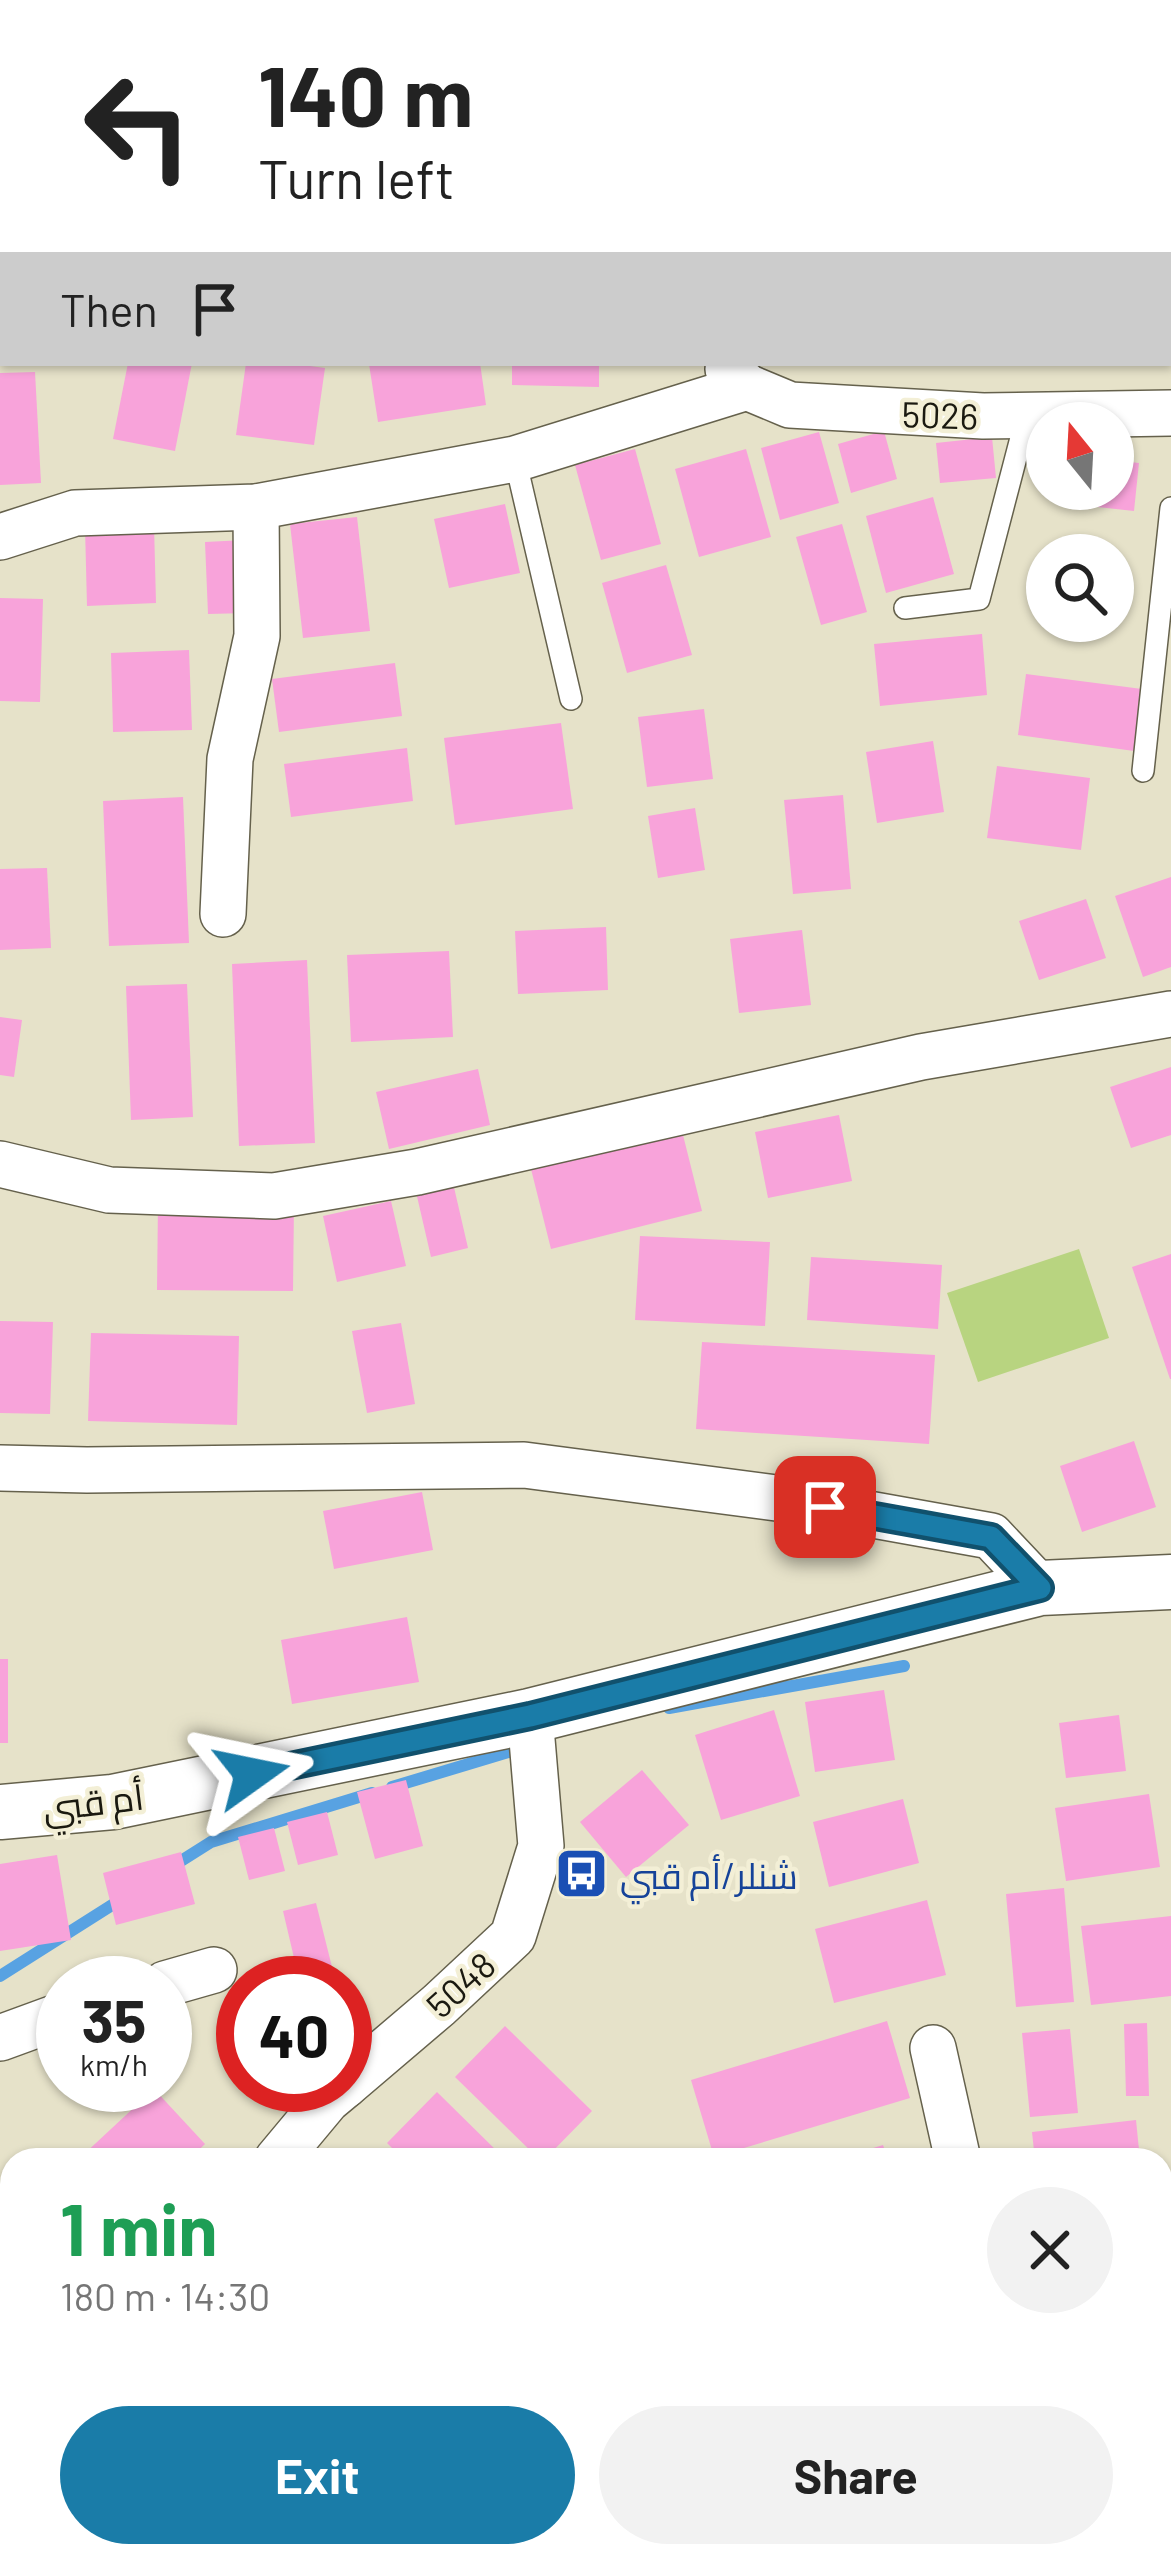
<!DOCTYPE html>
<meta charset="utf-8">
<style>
body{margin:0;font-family:Barlow,Cairo,sans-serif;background:#f2f2f2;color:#222;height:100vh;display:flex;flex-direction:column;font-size:45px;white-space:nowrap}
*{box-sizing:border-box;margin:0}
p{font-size:39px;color:#767676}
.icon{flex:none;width:66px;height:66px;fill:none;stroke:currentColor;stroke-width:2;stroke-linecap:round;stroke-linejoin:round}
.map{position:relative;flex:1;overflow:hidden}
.sheet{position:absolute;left:0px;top:2148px;width:1173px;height:420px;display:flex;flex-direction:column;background:#fff;border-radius:36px 36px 0 0;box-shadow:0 3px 9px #0004}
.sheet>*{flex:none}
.hud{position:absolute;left:0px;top:0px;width:1173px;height:366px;box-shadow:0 3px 9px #0004;background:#fff;color:#222;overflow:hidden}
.needle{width:78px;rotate:342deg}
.buttons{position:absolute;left:1026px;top:402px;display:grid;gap:24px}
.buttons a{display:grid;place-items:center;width:108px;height:108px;border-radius:50%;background:#fff;box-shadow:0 3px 9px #0004;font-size:60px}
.speed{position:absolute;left:36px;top:1956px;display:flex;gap:24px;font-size:60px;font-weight:700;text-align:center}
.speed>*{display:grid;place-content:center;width:156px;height:156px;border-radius:50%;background:#fff;box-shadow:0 3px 9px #0004;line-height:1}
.speed small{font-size:30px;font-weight:400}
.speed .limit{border:18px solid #d22;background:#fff;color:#111}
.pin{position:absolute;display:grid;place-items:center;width:102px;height:102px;color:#fff;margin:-51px;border-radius:24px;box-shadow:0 6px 18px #0006}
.me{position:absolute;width:132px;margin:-66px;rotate:78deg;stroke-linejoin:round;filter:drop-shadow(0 0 9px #0008)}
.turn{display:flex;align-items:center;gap:42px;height:252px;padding:0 60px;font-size:54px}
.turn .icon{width:156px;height:156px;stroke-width:2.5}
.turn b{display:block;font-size:84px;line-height:102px}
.then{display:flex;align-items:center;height:114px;padding:0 60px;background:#0003;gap:24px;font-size:45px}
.round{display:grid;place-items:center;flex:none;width:126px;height:126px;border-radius:63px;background:#f2f2f2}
.headline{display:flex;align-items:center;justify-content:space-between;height:204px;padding:0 60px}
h1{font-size:72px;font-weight:700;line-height:90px;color:#1e9e55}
.button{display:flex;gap:24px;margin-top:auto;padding:24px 60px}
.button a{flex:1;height:138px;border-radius:72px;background:#1a7ca8;color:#fff;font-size:48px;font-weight:700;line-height:138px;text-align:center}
.button a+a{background:#f2f2f2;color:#222}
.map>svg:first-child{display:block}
.green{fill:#b8d480}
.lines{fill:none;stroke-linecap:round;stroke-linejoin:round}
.stream{stroke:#58a2e2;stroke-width:12}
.building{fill:#f8a3da}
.service-casing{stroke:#65614c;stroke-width:24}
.minor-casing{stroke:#65614c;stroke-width:48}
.tertiary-casing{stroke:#65614c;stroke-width:57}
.service{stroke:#fff;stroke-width:21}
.minor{stroke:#fff;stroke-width:45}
.tertiary{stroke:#fff;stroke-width:54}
.route-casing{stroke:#11516d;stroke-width:30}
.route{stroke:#1a7ca8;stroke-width:21}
.labels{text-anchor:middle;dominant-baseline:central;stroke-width:9;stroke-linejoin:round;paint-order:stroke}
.street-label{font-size:36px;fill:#1a1910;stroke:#f3efd6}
.transit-label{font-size:36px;fill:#164399;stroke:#f3efd6;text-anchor:start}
</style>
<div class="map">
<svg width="1171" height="2568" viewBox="0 0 1171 2568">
<rect width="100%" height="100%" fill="#e6e2c9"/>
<path class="green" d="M1079,1249L1109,1338L978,1382L947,1293Z"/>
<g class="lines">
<g class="stream">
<path d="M669,1708L904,1666"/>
<path d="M392,1787L522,1748"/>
<path d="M173,1866L211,1842L372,1793"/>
<path d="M0,1976L120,1900"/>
</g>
</g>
<g class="building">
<path d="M128,363H192L175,451L113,439Z"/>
<path d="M246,363H287L325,368L314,445L236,435Z"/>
<path d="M378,363H480L486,405L378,422L369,364Z"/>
<path d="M512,363H599V387L512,385Z"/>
<path d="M35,372L41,483L0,485V373Z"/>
<path d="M884,431L897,479L851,493L838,444Z"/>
<path d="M819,432L839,503L780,520L761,448Z"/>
<path d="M992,437L996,478L940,483L936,443Z"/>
<path d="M635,449L661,544L601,560L575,465Z"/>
<path d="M746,449L771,537L699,557L675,469Z"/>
<path d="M1113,460L1139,463L1134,511L1061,503L1063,489H1113Z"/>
<path d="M933,497L954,574L886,593L866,516Z"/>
<path d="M505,504L520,573L449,588L434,519Z"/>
<path d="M357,517L370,631L303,638L290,524Z"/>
<path d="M842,524L867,612L821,625L796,537Z"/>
<path d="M154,525L156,603L87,606L85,527Z"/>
<path d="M245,540L248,613L208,614L205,542Z"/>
<path d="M666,565L692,655L627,673L602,583Z"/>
<path d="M0,598L43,599L40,702L0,701Z"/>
<path d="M982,634L987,695L880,706L874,644Z"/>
<path d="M189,650L192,730L113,732L111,653Z"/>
<path d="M395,663L402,716L279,732L272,679Z"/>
<path d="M1026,674L1142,689L1134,751L1018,735Z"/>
<path d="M704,709L713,779L647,787L638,717Z"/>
<path d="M561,723L573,809L455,825L444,738Z"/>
<path d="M933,741L944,812L877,823L866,752Z"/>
<path d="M407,748L413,801L291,817L284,764Z"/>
<path d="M997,766L1090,778L1081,850L987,838Z"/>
<path d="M843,795L851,889L793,894L784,800Z"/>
<path d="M183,797L189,943L109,946L103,801Z"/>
<path d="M695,808L705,870L658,878L648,816Z"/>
<path d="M47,868L51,948L0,950V869Z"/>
<path d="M1171,877V967L1143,977L1115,896Z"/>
<path d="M1086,899L1106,958L1039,980L1019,921Z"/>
<path d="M606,927L608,990L518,994L515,931Z"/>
<path d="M802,930L811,1005L739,1013L730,939Z"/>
<path d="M449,951L453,1037L351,1042L347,955Z"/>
<path d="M307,960L315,1143L239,1146L232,964Z"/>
<path d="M187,984L193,1117L131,1120L126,986Z"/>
<path d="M0,1017L22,1020L14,1077L0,1075Z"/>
<path d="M1171,1067V1135L1131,1148L1110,1087Z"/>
<path d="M478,1069L490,1125L389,1149L376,1092Z"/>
<path d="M839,1115L852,1181L768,1198L755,1132Z"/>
<path d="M682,1131L702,1211L551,1249L531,1169Z"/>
<path d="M453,1183L468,1248L431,1257L416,1192Z"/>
<path d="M391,1201L406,1266L337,1282L323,1216Z"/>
<path d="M158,1203L294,1204L293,1291L157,1290Z"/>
<path d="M640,1236L770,1242L765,1326L635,1320Z"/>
<path d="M1171,1254V1379H1170L1132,1267Z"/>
<path d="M811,1257L942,1265L938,1329L807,1320Z"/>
<path d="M0,1321L53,1322L50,1414L0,1413Z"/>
<path d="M401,1323L415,1404L367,1413L352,1331Z"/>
<path d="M91,1333L239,1336L237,1425L88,1421Z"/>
<path d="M702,1342L935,1355L929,1444L696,1429Z"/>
<path d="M1134,1441L1156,1507L1082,1532L1060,1466Z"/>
<path d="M422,1492L433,1550L334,1569L323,1511Z"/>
<path d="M407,1617L419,1682L292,1704L281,1640Z"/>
<rect x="0" y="1659" width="8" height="84"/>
<path d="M884,1690L895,1760L815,1772L805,1702Z"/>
<path d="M774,1710L800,1796L721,1820L695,1735Z"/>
<path d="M1119,1715L1126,1771L1066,1778L1059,1723Z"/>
<path d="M642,1770L689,1825L626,1877L580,1822Z"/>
<path d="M406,1780L423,1846L375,1859L357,1792Z"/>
<path d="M1149,1794L1160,1867L1066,1881L1055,1808Z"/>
<path d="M903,1799L919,1863L829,1887L813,1822Z"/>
<path d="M327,1812L338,1855L298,1865L287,1822Z"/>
<path d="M274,1828L285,1871L249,1880L238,1837Z"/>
<path d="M181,1852L195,1904L116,1925L103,1873Z"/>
<path d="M57,1855L71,1940L0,1951V1864Z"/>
<path d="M1064,1888L1074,2002L1016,2007L1006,1894Z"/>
<path d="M927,1900L946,1975L834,2003L815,1929Z"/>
<path d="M316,1903L333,1971L299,1979L283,1911Z"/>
<path d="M1171,1916V1996L1091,2005L1081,1926Z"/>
<path d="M887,2021L910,2098L714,2157L691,2080Z"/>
<path d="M1147,2023L1149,2096H1126L1124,2024Z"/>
<path d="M505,2026L592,2111L544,2160H540L455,2077Z"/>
<path d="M1070,2029L1078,2113L1030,2117L1022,2033Z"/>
<path d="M154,2089L205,2144L188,2160H86L82,2156Z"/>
<path d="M437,2092L506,2160H404L387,2143Z"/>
<path d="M1136,2120L1140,2160H1035L1032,2132Z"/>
<path d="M883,2145L888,2160H837V2159Z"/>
<path d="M12,2219V2262L0,2250V2231Z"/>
<path d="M0,2294L12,2305V2373L0,2363Z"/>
<path d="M1171,2301V2373H1161V2302Z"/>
<path d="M18,2556H72L85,2568H7Z"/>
<path d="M115,2556H165L153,2568H128Z"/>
<path d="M254,2556H356L365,2564L361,2568H267Z"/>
<path d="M468,2556H533L522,2568H481Z"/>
<path d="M1049,2556L1135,2565V2568H1048Z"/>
</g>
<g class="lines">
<defs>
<g id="service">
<path d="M515,459L571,699"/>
<path d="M905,608L979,599L1027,415"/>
<path d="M1143,771L1171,508"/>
</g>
<g id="minor">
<path d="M0,191L3,192"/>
<path d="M728,369L747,387L790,405L983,416L1171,413"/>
<path d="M0,537L75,513L256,507L515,459L747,387"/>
<path d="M223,914L230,759L257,636L256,507"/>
<path d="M0,1164L109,1190L274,1196L417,1172L921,1057L1171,1014"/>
<path d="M0,1468L87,1470L524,1465L784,1499L991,1536L1040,1588"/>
<path d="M165,1984L214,1970"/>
<path d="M0,2038L63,2015"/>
<path d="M933,2048L958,2160"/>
<path d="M345,2085L439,2005L513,1936L541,1846L530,1716"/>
<path d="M277,2160L327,2100L345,2085"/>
<path d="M1161,2416H1171"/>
<path d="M0,2515L12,2495"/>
<path d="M389,2568L402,2556"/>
</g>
<g id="tertiary">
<path d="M892,0L907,3"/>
<path d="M1050,0L1051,3"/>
<path d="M1170,51L1171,49"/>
<path d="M0,1812L113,1802L530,1716L1040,1588L1171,1582"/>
</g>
</defs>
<use href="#service" class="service-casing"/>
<use href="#minor" class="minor-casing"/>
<use href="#tertiary" class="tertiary-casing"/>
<use href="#service" class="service"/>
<use href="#minor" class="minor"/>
<use href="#tertiary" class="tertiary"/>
</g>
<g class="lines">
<defs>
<path id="route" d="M252,1774L530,1716L1040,1588L991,1537L825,1507"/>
</defs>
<use href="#route" class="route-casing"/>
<use href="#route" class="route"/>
</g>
<defs>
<symbol id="bus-square" viewBox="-11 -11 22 22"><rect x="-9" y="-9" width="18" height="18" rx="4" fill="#1a4fb4" stroke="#f3efd6"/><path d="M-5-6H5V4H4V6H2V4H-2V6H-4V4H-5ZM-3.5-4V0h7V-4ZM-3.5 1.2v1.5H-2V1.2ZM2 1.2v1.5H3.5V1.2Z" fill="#fff"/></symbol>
</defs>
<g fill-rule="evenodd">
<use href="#bus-square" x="552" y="1844" width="59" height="59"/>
</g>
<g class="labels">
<g class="street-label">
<text transform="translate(940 414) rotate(2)">5026</text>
<text transform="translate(93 1801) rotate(-7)">أم قبي</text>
<text transform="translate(460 1984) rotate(-42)">5048</text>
</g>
<g class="transit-label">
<text x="620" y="1874">شنلر/أم قبي</text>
</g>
</g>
</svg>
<div class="buttons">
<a><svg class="needle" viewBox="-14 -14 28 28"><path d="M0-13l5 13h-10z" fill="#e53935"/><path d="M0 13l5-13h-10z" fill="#767676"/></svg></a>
<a><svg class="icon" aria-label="search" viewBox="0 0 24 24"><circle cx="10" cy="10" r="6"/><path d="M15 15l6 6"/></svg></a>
</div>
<div class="speed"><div>35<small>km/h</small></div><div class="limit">40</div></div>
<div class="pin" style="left:825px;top:1507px;background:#d93025"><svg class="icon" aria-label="arrive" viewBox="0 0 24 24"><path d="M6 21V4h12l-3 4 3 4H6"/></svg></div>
<svg class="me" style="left:252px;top:1774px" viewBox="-20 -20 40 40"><path d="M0-17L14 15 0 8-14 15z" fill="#1a7ca8" stroke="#fff" stroke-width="4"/></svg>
<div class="hud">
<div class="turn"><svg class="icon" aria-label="left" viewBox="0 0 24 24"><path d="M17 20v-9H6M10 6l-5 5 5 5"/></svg><div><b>140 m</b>Turn left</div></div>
<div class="then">Then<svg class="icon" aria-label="arrive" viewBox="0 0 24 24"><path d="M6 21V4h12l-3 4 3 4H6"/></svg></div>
</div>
<section class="sheet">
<div class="headline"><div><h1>1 min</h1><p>180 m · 14:30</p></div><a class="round"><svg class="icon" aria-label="close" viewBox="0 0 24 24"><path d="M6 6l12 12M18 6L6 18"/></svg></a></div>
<div class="button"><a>Exit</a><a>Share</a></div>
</section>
</div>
